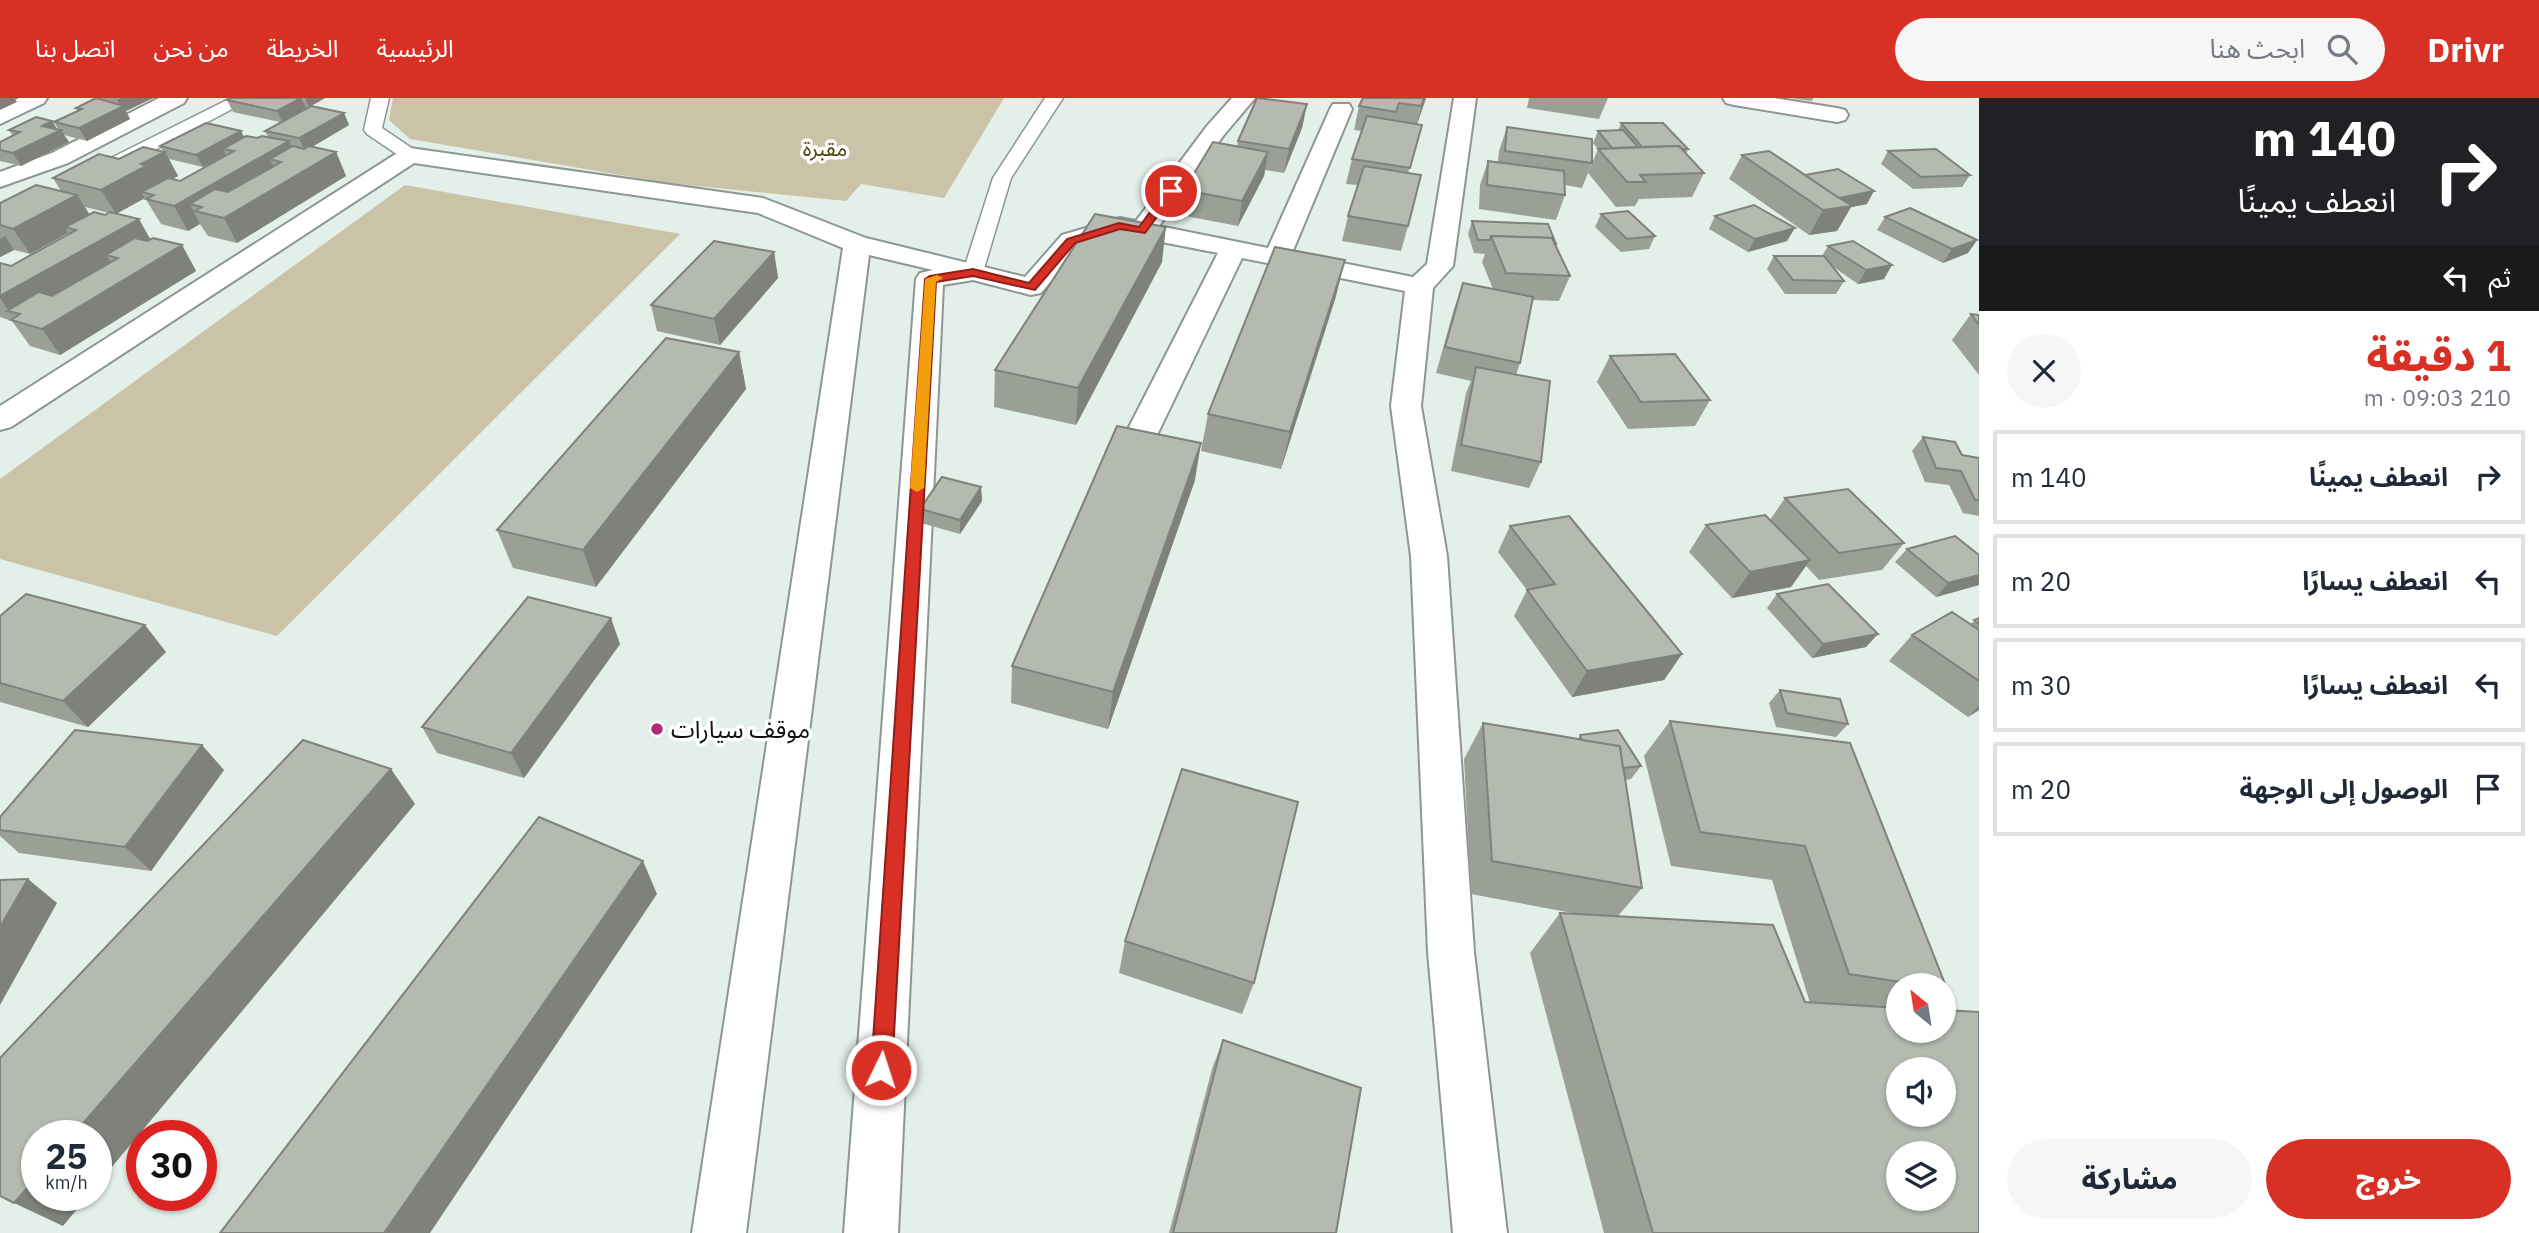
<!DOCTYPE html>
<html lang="ar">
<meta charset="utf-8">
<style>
body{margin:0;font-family:"IBM Plex Sans","Noto Sans Arabic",sans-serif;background:#f6f6f7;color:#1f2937;direction:rtl;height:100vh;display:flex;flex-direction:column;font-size:26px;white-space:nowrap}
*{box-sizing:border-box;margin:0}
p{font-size:23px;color:#747a83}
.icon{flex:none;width:38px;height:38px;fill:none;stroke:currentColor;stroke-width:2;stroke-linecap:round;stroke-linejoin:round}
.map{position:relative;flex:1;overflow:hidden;direction:ltr}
.drawer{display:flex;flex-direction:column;background:#fff;width:560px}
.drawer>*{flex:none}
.guide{background:#202124;color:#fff;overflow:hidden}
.needle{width:46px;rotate:330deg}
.buttons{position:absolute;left:1886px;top:875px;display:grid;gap:14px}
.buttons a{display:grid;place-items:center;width:70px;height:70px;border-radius:50%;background:#fff;box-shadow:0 2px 5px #0004;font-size:35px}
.speed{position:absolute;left:21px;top:1022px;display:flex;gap:14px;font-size:35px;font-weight:700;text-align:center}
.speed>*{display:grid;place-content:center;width:91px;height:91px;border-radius:50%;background:#fff;box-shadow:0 2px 5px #0004;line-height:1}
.speed small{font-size:18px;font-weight:400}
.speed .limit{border:10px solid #d22;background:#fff;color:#111}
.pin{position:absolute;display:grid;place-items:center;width:60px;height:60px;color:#fff;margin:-30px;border:4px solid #fff;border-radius:50%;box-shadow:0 2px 7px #0007}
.me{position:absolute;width:77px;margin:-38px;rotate:4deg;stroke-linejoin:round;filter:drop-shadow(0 0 5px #0008)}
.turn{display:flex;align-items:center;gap:24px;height:147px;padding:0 28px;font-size:32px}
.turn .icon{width:91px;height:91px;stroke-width:2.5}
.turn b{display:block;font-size:49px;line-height:60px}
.then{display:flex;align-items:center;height:66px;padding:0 28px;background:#0003;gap:14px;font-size:26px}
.round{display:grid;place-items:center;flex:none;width:74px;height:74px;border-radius:37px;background:#f6f6f7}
.head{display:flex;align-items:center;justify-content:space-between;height:119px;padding:0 28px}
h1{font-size:42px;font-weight:800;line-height:52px;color:#d93025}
.primary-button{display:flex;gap:14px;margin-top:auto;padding:14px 28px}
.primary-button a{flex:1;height:80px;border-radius:42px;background:#d93025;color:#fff;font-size:28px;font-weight:800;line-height:80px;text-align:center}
.primary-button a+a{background:#f6f6f7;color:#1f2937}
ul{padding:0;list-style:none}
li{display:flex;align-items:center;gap:21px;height:94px;margin:0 14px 10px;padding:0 14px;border:4px solid #e0e1e3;border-radius:0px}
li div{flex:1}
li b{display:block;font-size:26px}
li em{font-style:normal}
header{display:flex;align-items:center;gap:42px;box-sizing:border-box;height:98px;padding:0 35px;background:#d93025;color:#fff}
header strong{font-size:33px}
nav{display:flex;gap:38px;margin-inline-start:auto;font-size:24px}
.search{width:490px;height:63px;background:#f6f6f7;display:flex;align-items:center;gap:18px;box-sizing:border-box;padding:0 24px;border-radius:38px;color:#747a83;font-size:26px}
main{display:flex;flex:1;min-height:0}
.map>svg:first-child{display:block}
.green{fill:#cac3a7}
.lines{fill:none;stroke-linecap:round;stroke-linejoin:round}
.service-casing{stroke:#8c9792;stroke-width:3}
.minor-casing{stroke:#8c9792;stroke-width:4}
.service{fill:#fff;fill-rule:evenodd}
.minor{fill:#fff;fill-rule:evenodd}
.wall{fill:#9ba097;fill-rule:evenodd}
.shaded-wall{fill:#7e827b}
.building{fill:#b4bab0;stroke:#7e827b;stroke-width:2;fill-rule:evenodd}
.route{fill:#d93025;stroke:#8d1f18;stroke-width:2}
.slow{fill:#f59e0b}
.poi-dot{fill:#af2b74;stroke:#fff;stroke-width:2.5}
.labels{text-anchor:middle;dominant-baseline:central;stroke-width:7;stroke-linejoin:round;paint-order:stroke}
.far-park-label{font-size:21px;fill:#4d4108;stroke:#fff}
.poi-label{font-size:24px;fill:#0d110f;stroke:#fff;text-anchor:start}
</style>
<header>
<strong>Drivr</strong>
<div class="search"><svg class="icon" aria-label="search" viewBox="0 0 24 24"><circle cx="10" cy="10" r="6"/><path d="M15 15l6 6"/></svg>ابحث هنا</div>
<nav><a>الرئيسية</a><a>الخريطة</a><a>من نحن</a><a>اتصل بنا</a></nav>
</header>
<main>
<section class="drawer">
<div class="guide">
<div class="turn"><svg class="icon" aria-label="right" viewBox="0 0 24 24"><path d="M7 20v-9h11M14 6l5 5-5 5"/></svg><div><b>140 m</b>انعطف يمينًا</div></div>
<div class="then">ثم<svg class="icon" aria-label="left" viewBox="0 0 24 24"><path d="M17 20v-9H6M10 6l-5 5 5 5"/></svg></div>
</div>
<div class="head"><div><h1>1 دقيقة</h1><p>210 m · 09:03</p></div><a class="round"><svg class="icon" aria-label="close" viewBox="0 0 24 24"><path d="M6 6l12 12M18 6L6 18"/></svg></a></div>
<ul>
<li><svg class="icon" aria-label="right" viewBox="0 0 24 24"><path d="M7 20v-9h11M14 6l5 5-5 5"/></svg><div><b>انعطف يمينًا</b></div><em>140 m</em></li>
<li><svg class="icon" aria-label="left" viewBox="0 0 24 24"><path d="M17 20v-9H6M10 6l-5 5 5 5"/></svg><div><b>انعطف يسارًا</b></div><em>20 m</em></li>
<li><svg class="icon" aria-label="left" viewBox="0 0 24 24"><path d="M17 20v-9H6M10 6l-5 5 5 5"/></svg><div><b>انعطف يسارًا</b></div><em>30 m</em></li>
<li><svg class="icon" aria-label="arrive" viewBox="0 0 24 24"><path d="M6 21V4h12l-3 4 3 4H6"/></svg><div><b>الوصول إلى الوجهة</b></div><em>20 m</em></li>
</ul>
<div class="primary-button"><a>خروج</a><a>مشاركة</a></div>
</section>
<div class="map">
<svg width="1979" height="1135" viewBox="0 0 1979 1135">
<rect width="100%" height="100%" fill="#e3efe9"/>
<g class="green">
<path d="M393,0H1004L944,100L861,86L846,103L667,85L410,41L389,22Z"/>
<path d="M405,87L680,136L277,538L0,461V381Z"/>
</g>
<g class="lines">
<defs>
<g id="service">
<path d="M231,0H253L117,72L110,74L101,68L103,64Z"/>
<path d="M371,0H389L382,30L416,53L419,57L416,61H404L367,36L364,32Z"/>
<path d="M1045,0H1063L1011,80L983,174L980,178H966L963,174L993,80Z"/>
</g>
<g id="minor">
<path d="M19,0H47L44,5L0,26V10Z"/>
<path d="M159,0H187L184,5L68,65L0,89V74L52,55Z"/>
<path d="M1232,0H1255L1223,38L1159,128L1268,150L1330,11L1333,6H1349L1352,11L1292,155L1413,179L1427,166L1454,0H1476L1453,168L1433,190L1421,308L1447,458L1474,854L1507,1135H1453L1428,854L1411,458L1391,308L1405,193L1242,160L1158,335L1153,342L1142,345L1131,342L1126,335L1218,155L1121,136L1080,149L1041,195L1031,197L973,182L943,187L898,1135H844L916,181L920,175L933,172L869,157L746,1135H692L843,150L758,115L414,65L11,329L0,332V308L402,52L410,50L763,100L866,140L1025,179L1062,137L1120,120L1136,123L1207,28Z"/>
<path d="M1723,0H1774L1837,10L1845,12L1848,17L1845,22L1837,24L1734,7L1726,5Z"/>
</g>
</defs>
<use href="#service" class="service-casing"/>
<use href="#minor" class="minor-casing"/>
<use href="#service" class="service"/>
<use href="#minor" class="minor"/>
</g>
<g class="wall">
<path d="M94,0H153L126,13L130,21L87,43L64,37L69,44L21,68L0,63V44L13,38L9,32L52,23L57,31H58L54,24L78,13L76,10L95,1Z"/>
<path d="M232,0H325L311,8L344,15L349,27L312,49L336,54L346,78L237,145L208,138L200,126L188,133L161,126L145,100L117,115L150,141L182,147L196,173L60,257L30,248L12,223L0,219V165L11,168L69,136L68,135L30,156L14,152L0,159V105L61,93L53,80L119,61L163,53L160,48L241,33L244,39L257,40L268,39L265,33L280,24L233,14L227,2ZM226,57L180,83L173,81L178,78L169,61L203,69ZM85,109L109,115L105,117L89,116Z"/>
<path d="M1426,0L1417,26L1422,27L1408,75V128L1401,153L1342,143L1348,118L1358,87L1346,86L1352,61L1362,33L1354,32L1359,8Z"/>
<path d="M1529,0H1608L1599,21L1527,10Z"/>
<path d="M1791,0H1813L1812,3Z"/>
<path d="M1307,6L1302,30L1284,75L1265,72L1264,78L1238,128L1180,117L1184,92L1237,48L1238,43Z"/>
<path d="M1621,25L1688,51L1686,56L1704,75L1692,99L1639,101L1635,108L1616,109L1588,75L1598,51L1593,45L1598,33H1618Z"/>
<path d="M1507,29L1592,65L1582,90L1565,87V97L1556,122L1479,111L1480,87L1488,63L1498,64L1499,53Z"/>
<path d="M1888,53L1970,77L1962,89L1913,91L1881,66Z"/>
<path d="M1742,57L1805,77L1867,106L1851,109L1837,133L1809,137L1729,81Z"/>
<path d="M1601,116L1655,138L1649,151L1621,154L1595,129Z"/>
<path d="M1715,118L1787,143L1748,154L1709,131Z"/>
<path d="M1885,119L1977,142L1968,155L1943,165L1877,132Z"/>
<path d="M1472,123L1556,146L1555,148L1570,178L1559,203L1533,202L1520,265L1516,277L1541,364L1529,390L1451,373L1466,295L1471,283L1436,275L1454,211L1463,185L1493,191L1482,164L1485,156L1474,155L1468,136Z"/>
<path d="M1828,148L1884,181L1858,186L1832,168L1844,183L1836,196H1785L1767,171L1774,158H1822Z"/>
<path d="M774,154L778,180L720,247L657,233L651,207Z"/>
<path d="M1162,164L1076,327L994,309L995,272Z"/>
<path d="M1336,198L1281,371L1201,353L1208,316Z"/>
<path d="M1971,216L1979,217V277L1952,242Z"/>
<path d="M739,254L746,291L596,489L513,470L497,432Z"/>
<path d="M1610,258L1710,302L1695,328L1628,331L1597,284Z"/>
<path d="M1923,339L1962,357L1979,360V418L1963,415L1949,387L1925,384L1912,353Z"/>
<path d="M1195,382L1108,631L1011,605L1012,568Z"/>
<path d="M981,389L982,403L960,436L921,425L920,411Z"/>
<path d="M1785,400L1904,445L1882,472L1819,482L1806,468L1791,489L1732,500L1689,454L1706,427L1770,422Z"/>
<path d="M1510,428L1682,556L1664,582L1572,599L1514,518L1527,492L1498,454Z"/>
<path d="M1907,451L1979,477V487L1936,499L1895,464Z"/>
<path d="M1777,496L1866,549L1812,560L1767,510Z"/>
<path d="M0,518L166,554L88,629L0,604Z"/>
<path d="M1979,520V612L1968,619L1889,563L1912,537L1970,526Z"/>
<path d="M620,546L524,680L437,655L422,629Z"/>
<path d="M1780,592L1848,626L1836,639L1776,629L1769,605Z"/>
<path d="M1670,623L1850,645L1947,891L1944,893V887H1899V933L1979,1135H1604L1530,855L1560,815L1583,817L1471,796L1464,661L1483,625L1578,641L1580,637L1641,668L1631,681L1625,682L1642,790L1618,818L1805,904L1810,905L1772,782L1671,768L1644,658Z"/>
<path d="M224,672L151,773L19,755L0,738V719Z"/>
<path d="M1125,843L1254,885L1242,916L1119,875Z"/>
<path d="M1223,942L1336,1135H1169L1212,971Z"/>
</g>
<g class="shaded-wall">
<path d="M0,0H14L17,4L0,12Z"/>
<path d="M122,0H153L126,13L130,21L87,43L79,30L122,9L117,2Z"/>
<path d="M301,0L307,12L283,25L277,13Z"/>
<path d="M305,0H325L309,9Z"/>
<path d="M1424,0H1426L1424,6L1415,32Z"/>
<path d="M1307,6L1302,30L1284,75L1289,51Z"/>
<path d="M344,15L349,27L305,53L299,40Z"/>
<path d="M52,23L58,33L61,32L69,44L21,68L13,55L42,28Z"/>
<path d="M241,33L247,45L223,51L226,57L203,69L196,57Z"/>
<path d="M289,43L300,68L270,61L279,80L202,109L190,106L200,126L188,133L174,108Z"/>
<path d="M165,54L178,78L158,89L141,94L145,100L116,116L101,92L141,66Z"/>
<path d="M336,54L346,78L237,145L224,120Z"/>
<path d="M1268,54L1264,78L1238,128L1242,103Z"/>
<path d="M1874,93L1867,106L1851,109L1837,133L1809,137L1823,112L1837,100Z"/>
<path d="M77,97L93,122L65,129L68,135L30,156L13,131Z"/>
<path d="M139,121L153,146L118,160L106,157L114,169L20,216L9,213L0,200V198Z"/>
<path d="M1166,129L1162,164L1076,327L1078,290Z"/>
<path d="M1795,130L1787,143L1748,154L1755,141Z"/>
<path d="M5,138L14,152L0,159V141Z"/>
<path d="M1977,142L1968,155L1943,165L1952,151Z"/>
<path d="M182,147L196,173L60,257L42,231Z"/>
<path d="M774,154L778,180L720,247L714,221Z"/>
<path d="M1345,162L1336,198L1281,371L1290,334Z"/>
<path d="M1892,167L1884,181L1858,186L1866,172Z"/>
<path d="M739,254L746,291L596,489L583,452Z"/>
<path d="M1201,345L1195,382L1108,631L1113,594Z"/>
<path d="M981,389L982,403L960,436V422Z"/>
<path d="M1810,462L1791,489L1732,500L1750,474Z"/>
<path d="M1979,477V487L1936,499L1948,485Z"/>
<path d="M611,520L620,546L524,680L511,655Z"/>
<path d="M145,527L166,554L88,629L63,603Z"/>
<path d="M1878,536L1866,549L1812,560L1823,546Z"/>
<path d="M1682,556L1664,582L1572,599L1587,573Z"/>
<path d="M1979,608V612L1968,619Z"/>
<path d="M202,647L224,672L151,773L125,749Z"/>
<path d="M391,671L415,706L96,1088V1038H72Z"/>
<path d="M643,763L657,796L430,1135H384Z"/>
<path d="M28,781L57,805L0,907V829Z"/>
<path d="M37,1079V1097H89L63,1128L14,1105Z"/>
</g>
<g class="building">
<path d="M96,0L124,8L79,30L54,24L82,11L76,10Z"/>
<path d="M232,0H301L277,13L227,2Z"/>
<path d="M1257,0L1307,6L1289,51L1238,43Z"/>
<path d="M1363,0H1424L1421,8L1399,5L1396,14L1359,8Z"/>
<path d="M311,8L344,15L299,40L265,33Z"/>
<path d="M1367,18L1422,27L1410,70L1352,61Z"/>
<path d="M36,19L52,23L42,28L61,32L13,55L0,52V44L20,34L9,32Z"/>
<path d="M206,25L241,33L196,57L160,48Z"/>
<path d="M1621,25H1663L1688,51H1682L1679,48L1642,49Z"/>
<path d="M1507,29L1592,41V65L1505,53Z"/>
<path d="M1623,32L1638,49L1612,50L1598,33Z"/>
<path d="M246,38L257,40L262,38L289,43L174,108L146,101L154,97L141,94L168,80L180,83L234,53L223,51Z"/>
<path d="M1213,44L1268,54L1242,103L1184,92Z"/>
<path d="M293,48L304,51L309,48L336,54L224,120L195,113L202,109L190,106L215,91L228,94L281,64L270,61Z"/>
<path d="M1679,48L1704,75L1640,77L1646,84H1627L1598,51Z"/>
<path d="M143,49L165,54L141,66L146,68L101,92L53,80L99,56L119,61Z"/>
<path d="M1936,51L1970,77L1921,79L1888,53Z"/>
<path d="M1769,53L1852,108L1823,112L1742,57Z"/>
<path d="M1488,63L1564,73L1565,97L1487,87Z"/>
<path d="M1364,68L1421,77L1408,128L1348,118Z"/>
<path d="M1838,71L1874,93L1839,100L1805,77Z"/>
<path d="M36,87L77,97L13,131L0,127V105Z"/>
<path d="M1754,107L1795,130L1755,141L1715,118Z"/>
<path d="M1910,110L1977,142L1952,151L1885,119Z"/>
<path d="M1628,113L1655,138L1627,141L1601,116Z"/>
<path d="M94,114L105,117L110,114L139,121L0,198V165L11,168L76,132L65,129Z"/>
<path d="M1095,116L1166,129L1078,290L995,272Z"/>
<path d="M1472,123L1548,126L1556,146H1554L1552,140L1491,138L1490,142H1478Z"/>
<path d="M1491,138L1552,140L1570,178L1506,175Z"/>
<path d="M135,140L147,143L153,140L182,147L42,231L11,222L20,216L7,213L39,194L52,198L118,160L106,157Z"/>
<path d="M714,143L774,154L714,221L651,207Z"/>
<path d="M1853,143L1892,167L1866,172L1828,148Z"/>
<path d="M1275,149L1345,162L1290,334L1208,316Z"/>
<path d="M1774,158H1824L1844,183L1793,182Z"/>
<path d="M1463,185L1533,199L1520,265L1445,249Z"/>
<path d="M1971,216L1979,217V227Z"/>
<path d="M666,240L739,254L583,452L497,432Z"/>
<path d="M1675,256L1710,302L1641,304L1610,258Z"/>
<path d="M1476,269L1550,283L1541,364L1461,347Z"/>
<path d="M1117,328L1201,345L1113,594L1012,568Z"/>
<path d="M1923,339L1955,344L1962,357L1979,360V402H1975L1961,373L1936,370Z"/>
<path d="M942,379L981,389L960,422L920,411Z"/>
<path d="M1848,391L1904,445L1839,455L1785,400Z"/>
<path d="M1765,417L1810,462L1750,474L1706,427Z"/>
<path d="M1569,418L1682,556L1587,573L1527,492L1555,486L1510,428Z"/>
<path d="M1955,438L1979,457V477L1948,485L1907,451Z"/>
<path d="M1828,486L1878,536L1823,546L1777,496Z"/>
<path d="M26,496L145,527L63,603L0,585V518Z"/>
<path d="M528,499L611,520L511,655L422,629Z"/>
<path d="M1952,514L1979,532V583L1912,537Z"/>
<path d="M1979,520V526L1974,522Z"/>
<path d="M1780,592L1840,601L1848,626L1787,615Z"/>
<path d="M1670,623L1850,645L1947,891H1944V887H1920L1849,876L1805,748L1700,734Z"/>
<path d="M1483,625L1620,648L1642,790L1492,763Z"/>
<path d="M75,632L202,647L125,749L0,732V719Z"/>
<path d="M1618,632L1641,668L1623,670L1620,648L1582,642L1580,637Z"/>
<path d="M303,642L391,671L72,1038H37V1079L14,1105L0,1098V960Z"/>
<path d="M1182,671L1298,704L1254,885L1125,843Z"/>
<path d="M539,719L643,763L384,1135H220Z"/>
<path d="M28,781L0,829V782Z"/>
<path d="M1560,815L1773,827L1805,904L1899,910V933H1944V912L1979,914V1135H1653ZM1899,971H1944V1017H1899ZM1899,1055H1944V1101H1899Z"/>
<path d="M1223,942L1361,990L1336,1135H1173Z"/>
</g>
<path class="route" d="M1167,91L1176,93L1145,135L1120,131L1075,145L1035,192L973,178L936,184L892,972L888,979L881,982L874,979L871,972L925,181L930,178L973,171L1029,185L1067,141L1119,125L1139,129Z"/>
<path class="slow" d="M937,177L943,180L936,184L924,390L917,394L910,390L925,181Z"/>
<circle class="poi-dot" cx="657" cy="631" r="7"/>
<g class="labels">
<g class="far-park-label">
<text x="825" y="50">مقبرة</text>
</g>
<g class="poi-label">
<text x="671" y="631">موقف سيارات</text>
</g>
</g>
</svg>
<div class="buttons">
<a><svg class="needle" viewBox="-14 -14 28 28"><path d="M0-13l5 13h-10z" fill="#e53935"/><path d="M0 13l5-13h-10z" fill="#747a83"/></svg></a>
<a><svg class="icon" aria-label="sound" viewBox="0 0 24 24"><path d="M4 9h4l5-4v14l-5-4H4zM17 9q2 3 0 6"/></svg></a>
<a><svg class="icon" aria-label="layers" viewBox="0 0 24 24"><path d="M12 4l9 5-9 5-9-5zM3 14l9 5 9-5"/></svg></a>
</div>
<div class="speed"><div>25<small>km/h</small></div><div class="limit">30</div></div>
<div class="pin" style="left:1171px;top:93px;background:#d93025"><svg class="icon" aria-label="arrive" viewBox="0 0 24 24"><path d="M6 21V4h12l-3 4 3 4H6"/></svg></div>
<svg class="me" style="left:881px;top:972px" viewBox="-20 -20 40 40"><circle r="17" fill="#d93025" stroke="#fff" stroke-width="3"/><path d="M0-11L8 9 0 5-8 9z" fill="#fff"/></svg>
</div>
</main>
